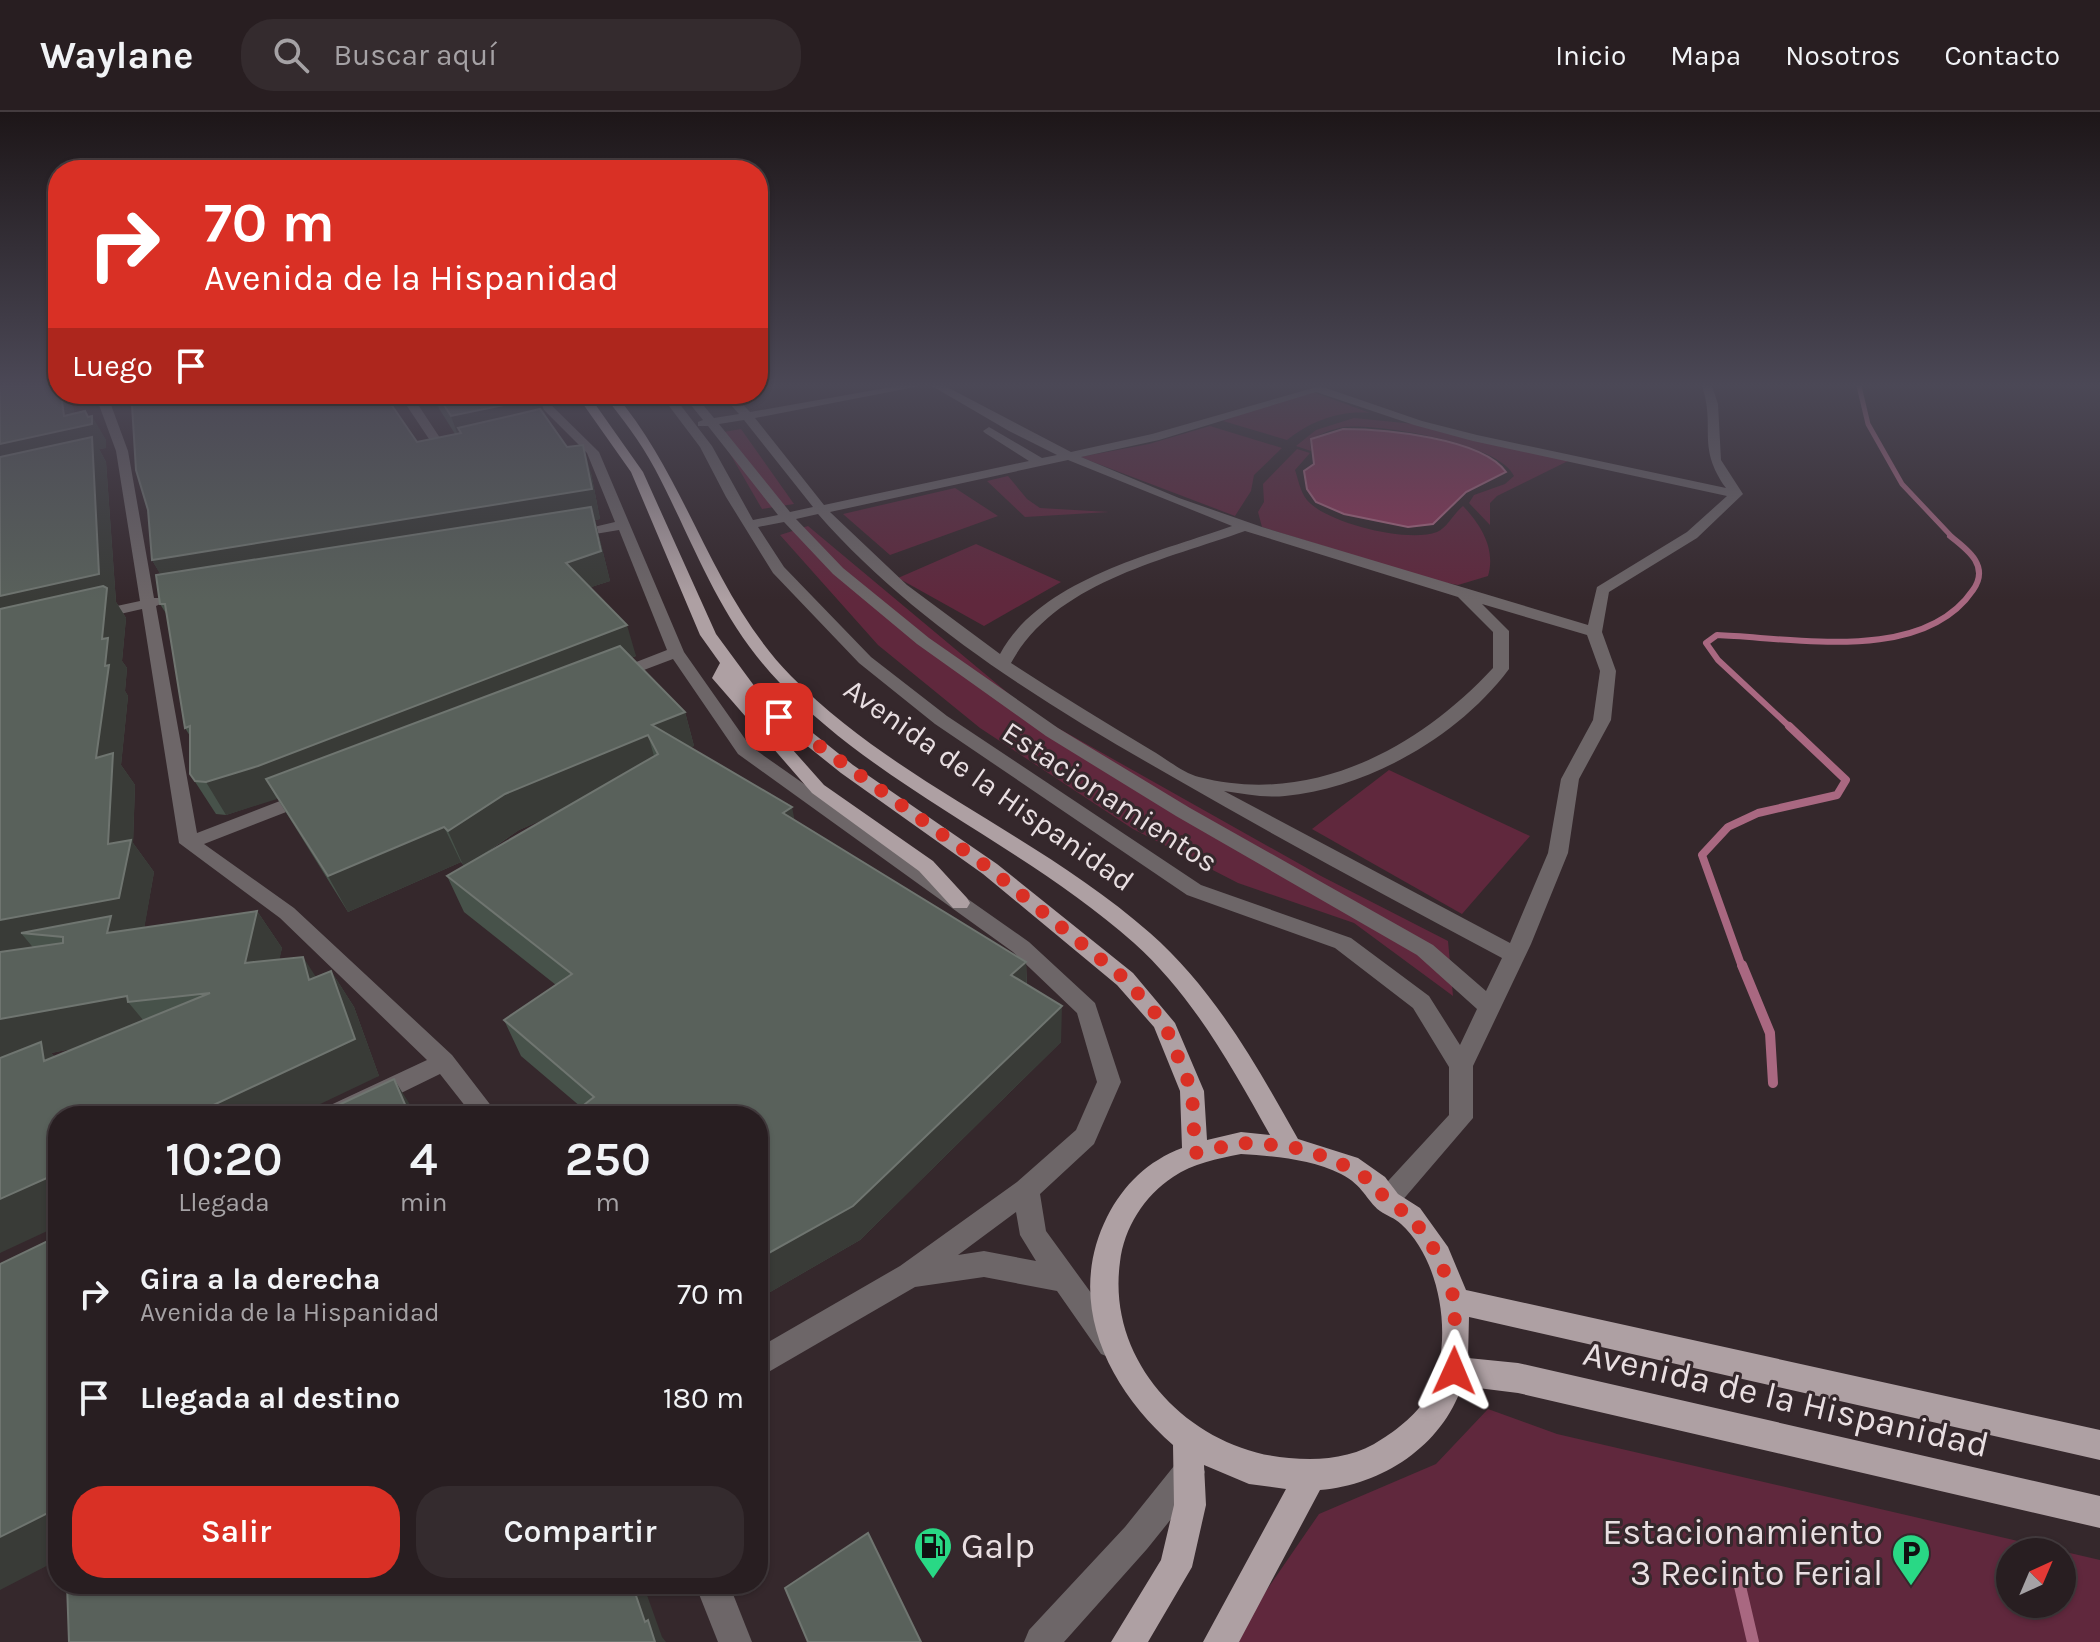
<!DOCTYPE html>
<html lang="es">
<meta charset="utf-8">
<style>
body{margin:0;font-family:Karla,sans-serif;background:#342b2e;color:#f1f3f6;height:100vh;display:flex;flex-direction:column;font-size:30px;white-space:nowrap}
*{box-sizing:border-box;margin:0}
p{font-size:26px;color:#a5a2a5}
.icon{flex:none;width:44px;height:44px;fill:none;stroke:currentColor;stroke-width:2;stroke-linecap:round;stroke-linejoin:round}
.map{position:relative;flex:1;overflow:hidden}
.drawer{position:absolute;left:48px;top:994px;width:720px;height:488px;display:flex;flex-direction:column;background:#281e21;border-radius:32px;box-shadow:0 2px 6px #0004,0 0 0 2px #443c3f}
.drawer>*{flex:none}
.banner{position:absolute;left:48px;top:48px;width:720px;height:244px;border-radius:32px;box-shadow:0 2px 6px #0004,0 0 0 2px #443c3f;background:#d93025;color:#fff;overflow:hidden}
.needle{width:52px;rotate:44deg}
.fabs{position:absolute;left:1996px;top:1426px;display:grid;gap:16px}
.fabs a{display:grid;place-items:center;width:80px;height:80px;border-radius:50%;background:#281e21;box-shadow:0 2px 6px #0004,0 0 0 2px #443c3f;font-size:40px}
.pin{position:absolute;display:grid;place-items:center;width:68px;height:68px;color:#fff;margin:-34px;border-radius:16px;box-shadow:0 4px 12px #0006}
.me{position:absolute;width:88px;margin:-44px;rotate:1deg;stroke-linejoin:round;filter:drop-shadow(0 0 6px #0008)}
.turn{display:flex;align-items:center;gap:28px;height:168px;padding:0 24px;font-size:36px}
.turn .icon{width:104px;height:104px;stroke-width:2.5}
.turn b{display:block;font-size:56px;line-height:68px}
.then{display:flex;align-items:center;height:76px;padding:0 24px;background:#0003;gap:16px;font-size:30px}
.eta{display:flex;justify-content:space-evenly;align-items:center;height:136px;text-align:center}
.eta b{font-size:48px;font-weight:600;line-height:56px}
.primary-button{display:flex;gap:16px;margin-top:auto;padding:16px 24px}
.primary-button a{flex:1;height:92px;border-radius:32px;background:#d93025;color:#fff;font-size:32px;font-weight:600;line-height:92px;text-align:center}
.primary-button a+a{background:#342b2e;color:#f1f3f6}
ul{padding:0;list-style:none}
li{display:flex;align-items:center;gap:24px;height:104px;padding:0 24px}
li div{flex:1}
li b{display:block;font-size:30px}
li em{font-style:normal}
header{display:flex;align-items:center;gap:48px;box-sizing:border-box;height:112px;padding:0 40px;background:#281e21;border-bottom:2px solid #443c3f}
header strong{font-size:38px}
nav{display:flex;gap:44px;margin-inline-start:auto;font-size:28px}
.search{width:560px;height:72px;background:#342b2e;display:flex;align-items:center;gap:20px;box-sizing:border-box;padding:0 28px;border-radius:32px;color:#a5a2a5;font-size:30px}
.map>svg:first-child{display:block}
.green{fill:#60283d;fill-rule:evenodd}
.water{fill:#8d3557;stroke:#a96881;stroke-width:2}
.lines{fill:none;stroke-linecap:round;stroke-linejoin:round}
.stream-far4{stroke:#a96881;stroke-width:5}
.stream-far3{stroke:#a96881;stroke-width:6}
.stream-far2{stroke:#a96881;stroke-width:8}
.stream-far1{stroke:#a96881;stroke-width:10}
.stream{stroke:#a96881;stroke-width:12}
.minor{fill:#6d6668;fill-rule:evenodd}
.major{fill:#aea0a3;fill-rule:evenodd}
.wall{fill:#47524a;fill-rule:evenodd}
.shaded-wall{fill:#393b37}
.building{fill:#59615b;stroke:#6f7570;stroke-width:2}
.route{stroke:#d93025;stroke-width:14;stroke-dasharray:0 25.2}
.labels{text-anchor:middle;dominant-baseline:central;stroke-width:6;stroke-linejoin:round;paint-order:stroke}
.street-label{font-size:30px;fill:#e9dfe2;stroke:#35282c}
.near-street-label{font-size:36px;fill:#e9dfe2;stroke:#35282c}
.near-poi-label{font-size:36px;fill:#e9dfe2;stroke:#35282c;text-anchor:end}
</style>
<header>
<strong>Waylane</strong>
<div class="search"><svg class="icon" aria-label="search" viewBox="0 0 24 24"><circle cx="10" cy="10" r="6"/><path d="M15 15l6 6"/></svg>Buscar aquí</div>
<nav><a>Inicio</a><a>Mapa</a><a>Nosotros</a><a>Contacto</a></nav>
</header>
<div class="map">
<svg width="2100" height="1530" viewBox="0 0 2100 1530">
<rect width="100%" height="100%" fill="#35282c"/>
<g class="green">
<path d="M1313,280L1370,301C1340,298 1311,309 1287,328L1223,309L1295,282Z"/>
<path d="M1354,306L1414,312L1570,348L1497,384L1490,391V413L1469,391L1474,383L1505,372L1514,364C1500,331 1377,311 1344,315C1331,317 1320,323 1310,327L1311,339L1296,334L1316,318Z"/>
<path d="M1210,314L1282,336L1254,363L1251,379L1235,404L1080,345L1149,332Z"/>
<path d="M741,317L794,392L762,397L718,321Z"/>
<path d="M1297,337L1310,341L1295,358C1299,370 1301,384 1311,392C1333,412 1408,431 1437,420C1447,416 1453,402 1463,394C1481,413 1496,437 1488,464L1458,473L1436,469L1262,415L1258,400L1264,390L1263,372Z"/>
<path d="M1008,364L1027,387L1040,396L1109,400L1025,405L987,369Z"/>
<path d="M955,376L998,404L890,443L843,402Z"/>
<path d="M808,414L1033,602L1321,764L1448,829L1453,884L1354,811L1238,771L1133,717L980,616L878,533L780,423Z"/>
<path d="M976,432L1061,470L984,514L898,466Z"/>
<path d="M1389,658L1530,724L1462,802L1312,717Z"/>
<path d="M1488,1297L1557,1322L2100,1448V1530H1231L1319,1402L1436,1352ZM2010,1440H2062V1492H2010Z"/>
</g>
<path class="water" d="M1343,317C1384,317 1482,326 1506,360L1466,380L1433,412L1408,415L1344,402L1316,390L1307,377L1304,359L1314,352L1311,327Z"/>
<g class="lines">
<path class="stream-far4" d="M1859,274L1868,312L1902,372L1953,426"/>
<path class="stream-far3" d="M1791,616L1718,548L1706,531L1717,523C1795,526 1923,552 1973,478C1990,454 1968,438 1950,424"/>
<path class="stream-far2" d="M1742,855L1702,743L1728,715L1758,701L1837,683L1846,668L1789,614"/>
<path class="stream-far1" d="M1742,853L1770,921L1773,971"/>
<path class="stream" d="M1739,1470L1753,1530"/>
<g class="minor">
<path d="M897,274H920L755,306L824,393L1029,349L985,321L983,319L989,315L1042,346L1057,343L1009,319L932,274H945L1071,340L1152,322L1320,274L1422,309L1477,323L1726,376C1696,334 1716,316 1702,274H1712L1718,292L1721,348L1743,382L1697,426L1609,480L1602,520L1616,559L1611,608L1579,667L1568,741L1531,832L1473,954V1006L1395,1097L1386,1101L1377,1097L1373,1089L1377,1081L1449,1003V955L1413,896L1335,836L1187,783L935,612L859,551L773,461L726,385L700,335L660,282H672L712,334L753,408L778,403L708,314H698V310L703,308L682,282H694L714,306L739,302L721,282H733L750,300ZM1316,280L1414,313L1473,329L1727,384L1687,420L1597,475L1588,513L1262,415L1179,386L1081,345L1159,328ZM744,308L813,395L790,400L719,312ZM1068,348L1232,414C1157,441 1040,467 1000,542L907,473L830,400ZM818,402C916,514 1050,595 1178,668C1285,730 1394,788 1502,846L1486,879L1433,833L1190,696L1058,616L929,526L843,456L796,407ZM784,410L833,462L917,532L1046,624L1176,704L1417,843L1477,897L1460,933L1429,884L1351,826L1201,773L947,604L871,545L784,455L758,415ZM1245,419L1458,485L1493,520V556C1418,637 1311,694 1199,665C1183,661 1165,646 1151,638C1104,610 1057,581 1011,551C1055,470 1165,448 1245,419ZM1482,492L1587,523L1600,559L1593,608L1561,667L1548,741L1510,831L1224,679C1244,682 1265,686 1285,684C1369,676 1459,624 1509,557V519Z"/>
<path d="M95,282H107L128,339L154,486H165L167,489L156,494L197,721L298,682H312L314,686L312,690L204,732L294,796L452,943L499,1004H473L440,962L354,1004H319L322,997L427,948L280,806L179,731L142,497L94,508L86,503L89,500L140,489L116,339Z"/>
<path d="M399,282H411L448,338H455V344L441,345Z"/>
<path d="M528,282H540L599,340L684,540L750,634L1029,830L1095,891L1121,970L1094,1032L1040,1082L1046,1119L1121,1222L1125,1232L1121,1242L1111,1246L1101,1242L1057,1179L984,1165L915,1175L758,1266V1236L900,1154L1017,1070L1076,1018L1097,970L1077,901L1013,840L738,642L673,547L620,567H608V561L667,538L619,418L571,426L564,422L615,410L587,341ZM1016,1100L1020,1123L1036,1149L984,1139L958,1143Z"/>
<path d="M1189,1344L1200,1349L1205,1360L1200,1371L1147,1437L1064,1530H1024L1029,1518L1125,1415L1178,1349Z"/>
<path d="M695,1472H729L752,1530H718Z"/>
</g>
<path class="major" d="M576,282H588L643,360L716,522L755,575L853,653L997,752L1133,861L1175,911L1204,979L1207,1028L1241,1020L1270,1023C1232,955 1193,884 1134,831C1024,733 881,677 779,570C718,506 695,433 655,357C640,329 622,306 603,282H615C688,368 711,482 791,564C895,670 1039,723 1150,821C1214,877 1257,954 1298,1027L1358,1046L1385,1065L1398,1082L1420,1096L1448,1135L1466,1178L2100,1318V1348L1469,1205L1468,1246L1518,1251L2100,1384V1416L1518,1281L1462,1274C1442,1334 1382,1373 1320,1378L1239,1530H1203L1286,1377L1249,1372L1204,1353L1206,1393L1192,1455L1148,1530H1111L1161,1448L1174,1393L1173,1333C1107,1275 1065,1189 1107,1105C1124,1072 1148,1049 1182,1036L1180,979L1154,915L1117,873L983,762L841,661L745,584L824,673L933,749L967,786L970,791L967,796H953L919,759L812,681L712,566L720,551L700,523L631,360ZM1241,1042C1274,1044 1311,1047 1341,1062C1364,1074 1365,1087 1380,1099C1387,1104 1395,1106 1401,1112C1441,1148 1453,1227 1432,1275C1423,1297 1401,1315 1382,1327C1354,1346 1322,1349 1289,1346C1191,1338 1106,1251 1120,1150C1124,1116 1144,1084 1173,1065C1193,1051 1217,1047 1241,1042Z"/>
</g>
<g class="wall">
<path d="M0,274L72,286L74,301L89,305L106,328V336L99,337L106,350L116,490L126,506L122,549L127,556L125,579L128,584L121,653L135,673L133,731L154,760L144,816L257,799L282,836L279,847L316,865L331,859L354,895L379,964L58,1004L0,1141ZM76,936L55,945L51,941Z"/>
<path d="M190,282H398L400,289L391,292L417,330L455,322L430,282H538L546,305L567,335L591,361L600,407L595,408L610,469L591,475L636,544L631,546L685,600L694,634L690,635L794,708L1026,850L1027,873L1061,930L860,1128L758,1187V1004L581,995L521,944L504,908L556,873L464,800L447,764L464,754L461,750L348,800L277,686L226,703L216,702L190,662V624L185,616L167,503L160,492L161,463L152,448ZM553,703L471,751L519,718Z"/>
</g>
<g class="shaded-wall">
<path d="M61,282H70L72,286L76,315L85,299L92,312V304L106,328V336L99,337L106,350L116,490L126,506L122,549L127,556L125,579L128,584L121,653L135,673L133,731L154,760L144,818L63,825L21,821L36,839L0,846V808L108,732L0,502V332L64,304Z"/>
<path d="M380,282H398L400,289L384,293Z"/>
<path d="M416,282H430L417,285Z"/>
<path d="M539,282L547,309L461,321L458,316L463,331L461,332L451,304Z"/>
<path d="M583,333L591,361L600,407L595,408L610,469L576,480L170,479L152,448Z"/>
<path d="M627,513L636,544L278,686L266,667L277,687L226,703L206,670Z"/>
<path d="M685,600L694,634L661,647L652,613Z"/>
<path d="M648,623L658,658L519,718L464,755L448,719L505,682Z"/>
<path d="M792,695L799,730L783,701Z"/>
<path d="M444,715L461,750L348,800L328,764Z"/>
<path d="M257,799L282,836L271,888L245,851Z"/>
<path d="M303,845L327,882L309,868Z"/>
<path d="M1026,850L1027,885L1011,863Z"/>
<path d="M331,859L354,895L379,964L295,1004H190Z"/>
<path d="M127,884L128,890L154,921L51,941L75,966L0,950V907Z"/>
<path d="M1062,894L1061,930L860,1128L758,1187V1147Z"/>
<path d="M394,967L417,1004H410Z"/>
<path d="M58,1061V1114L0,1141V1087Z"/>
<path d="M58,1396V1448L0,1478V1425Z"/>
<path d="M632,1472H643L662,1525L666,1530H655L645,1510Z"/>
</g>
<g class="building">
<path d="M0,274H58V282H61L64,304L85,299L88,305L92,304V312L0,332Z"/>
<path d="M190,282H384L417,330L461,321L458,316L540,297L567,335L583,333L592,377L152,448L148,398L136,358L132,293Z"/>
<path d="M437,282H539L533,287L451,304Z"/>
<path d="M92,325L99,462L0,484V345Z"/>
<path d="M591,395L601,439L566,451L627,513L258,654L206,670L195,669L190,662V614L185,616L165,492H160L156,463Z"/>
<path d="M103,474L107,476L102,527L108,526L105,554L109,553L96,646L113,641L108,732L131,728L119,786L0,808V497Z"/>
<path d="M620,534L685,600L652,613L792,695L783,701L1026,850L1011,863L1062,894L853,1094L758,1147V1004H572L571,1003L594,985L504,908L572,862L447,764L658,642L648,623L505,682L448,719L444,715L328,764L266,667Z"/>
<path d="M257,799L245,851L303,845L309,868L331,859L355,927L190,1004H58V1061L0,1087V946L41,930L44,949L210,881L128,890L127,884L0,907V840L63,831V825L21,821L111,804L107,821Z"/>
<path d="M394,967L410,1004H315Z"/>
<path d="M58,1124V1396L0,1425V1152Z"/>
<path d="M868,1421L921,1530H808L785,1476Z"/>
<path d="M67,1472H632L645,1510L648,1508L655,1530H69Z"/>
</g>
<linearGradient id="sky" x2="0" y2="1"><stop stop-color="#1d1618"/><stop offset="0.56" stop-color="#4b4856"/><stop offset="1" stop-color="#4b4856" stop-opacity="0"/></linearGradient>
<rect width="2100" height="488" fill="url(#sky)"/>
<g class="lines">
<path class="route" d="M779,605L990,757L1125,867L1164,911L1192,979L1195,1041L1241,1031L1289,1034L1333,1047L1375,1071L1386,1089L1411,1104L1438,1143L1455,1189L1454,1259"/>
</g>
<defs>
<symbol id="fuel-pin" viewBox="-11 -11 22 30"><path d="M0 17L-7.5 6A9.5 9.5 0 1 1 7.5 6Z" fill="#29d885" stroke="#35282c"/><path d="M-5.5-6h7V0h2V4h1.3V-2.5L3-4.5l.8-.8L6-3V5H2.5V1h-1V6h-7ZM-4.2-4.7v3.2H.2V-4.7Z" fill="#111"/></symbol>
<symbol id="parking-pin" viewBox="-11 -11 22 30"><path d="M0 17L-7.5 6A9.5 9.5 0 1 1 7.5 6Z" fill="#29d885" stroke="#35282c"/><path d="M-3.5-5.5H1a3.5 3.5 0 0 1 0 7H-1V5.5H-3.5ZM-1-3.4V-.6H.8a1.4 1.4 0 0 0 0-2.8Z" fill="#111"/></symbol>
</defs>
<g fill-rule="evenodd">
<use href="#fuel-pin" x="911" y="1412" width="44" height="60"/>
<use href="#parking-pin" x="1889" y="1419" width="44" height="60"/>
</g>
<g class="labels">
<g class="street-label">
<text transform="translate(989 673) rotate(35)">Avenida de la Hispanidad</text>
<text transform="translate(1110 685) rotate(33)">Estacionamientos</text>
</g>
<g class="near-street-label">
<text transform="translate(1786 1287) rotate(13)">Avenida de la Hispanidad</text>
</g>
<g class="near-poi-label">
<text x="1883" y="1420">Estacionamiento<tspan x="1883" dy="41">3 Recinto Ferial</tspan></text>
<text x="961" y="1434" text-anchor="start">Galp</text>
</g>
</g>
</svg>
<div class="fabs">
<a><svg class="needle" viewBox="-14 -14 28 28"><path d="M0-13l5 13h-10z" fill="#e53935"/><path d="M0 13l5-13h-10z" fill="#a5a2a5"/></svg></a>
</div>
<div class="pin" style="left:779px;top:605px;background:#d93025"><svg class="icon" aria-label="arrive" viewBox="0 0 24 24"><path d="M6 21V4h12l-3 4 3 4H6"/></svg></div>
<svg class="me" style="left:1454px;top:1259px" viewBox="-20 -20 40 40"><path d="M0-17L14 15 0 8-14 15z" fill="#d93025" stroke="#fff" stroke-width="4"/></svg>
<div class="banner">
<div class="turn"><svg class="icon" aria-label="right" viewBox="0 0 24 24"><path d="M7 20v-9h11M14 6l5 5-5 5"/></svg><div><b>70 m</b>Avenida de la Hispanidad</div></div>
<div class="then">Luego<svg class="icon" aria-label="arrive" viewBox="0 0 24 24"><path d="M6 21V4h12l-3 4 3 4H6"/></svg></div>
</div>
<section class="drawer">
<div class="eta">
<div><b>10:20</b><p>Llegada</p></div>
<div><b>4</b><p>min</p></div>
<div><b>250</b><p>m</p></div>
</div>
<ul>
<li><svg class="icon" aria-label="right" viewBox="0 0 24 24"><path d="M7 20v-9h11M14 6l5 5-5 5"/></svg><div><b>Gira a la derecha</b><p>Avenida de la Hispanidad</p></div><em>70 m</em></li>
<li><svg class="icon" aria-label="arrive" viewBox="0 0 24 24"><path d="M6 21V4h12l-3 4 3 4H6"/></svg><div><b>Llegada al destino</b></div><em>180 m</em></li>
</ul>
<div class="primary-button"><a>Salir</a><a>Compartir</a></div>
</section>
</div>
